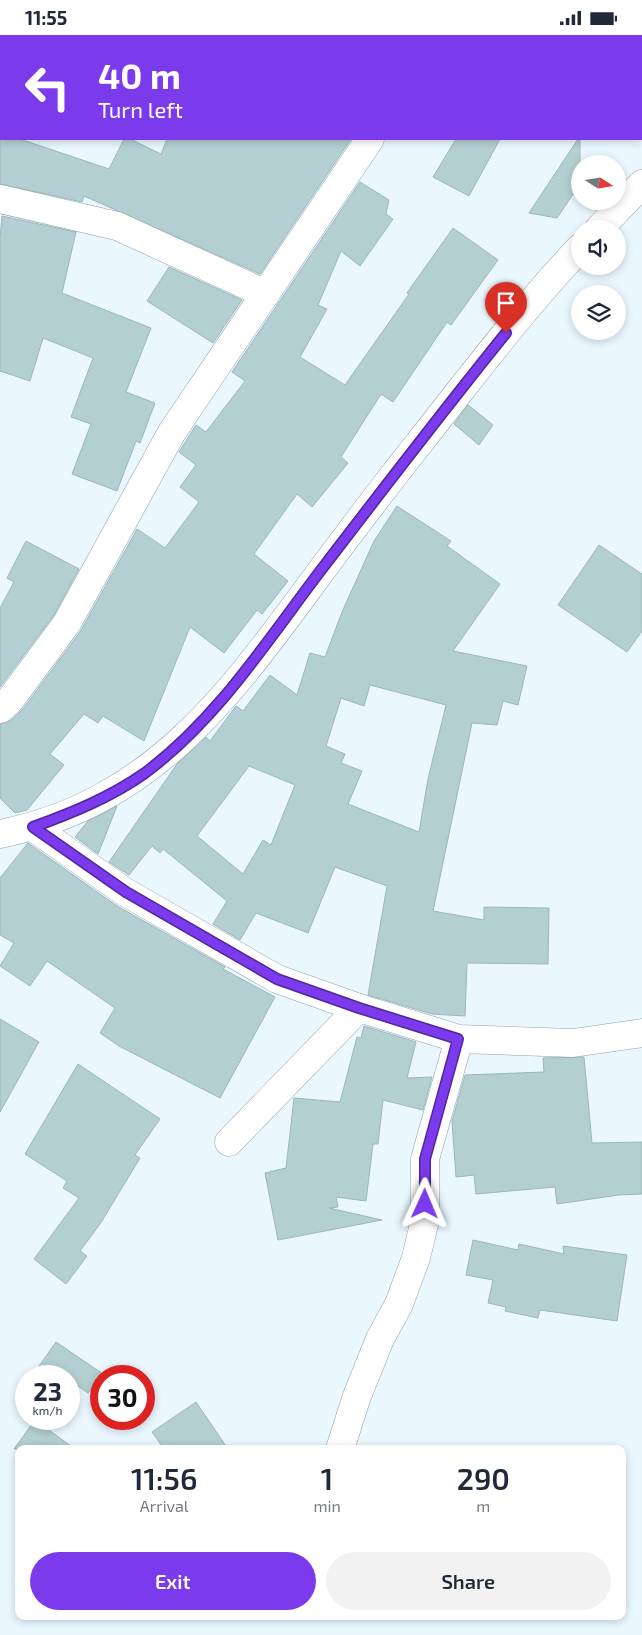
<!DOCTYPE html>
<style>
body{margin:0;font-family:"Exo 2",sans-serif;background:#f2f2f3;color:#1f2937;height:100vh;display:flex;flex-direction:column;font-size:19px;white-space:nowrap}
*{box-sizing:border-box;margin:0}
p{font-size:16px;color:#747a83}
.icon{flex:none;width:28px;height:28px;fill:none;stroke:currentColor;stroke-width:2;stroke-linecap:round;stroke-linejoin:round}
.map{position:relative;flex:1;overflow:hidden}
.panel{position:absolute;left:15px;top:1410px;width:611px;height:175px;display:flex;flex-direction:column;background:#fff;border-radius:10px;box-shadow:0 2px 8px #0003}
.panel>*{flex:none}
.top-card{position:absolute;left:0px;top:0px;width:642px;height:105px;box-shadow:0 2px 8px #0003;background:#7c3aed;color:#fff;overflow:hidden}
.needle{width:32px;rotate:102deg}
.buttons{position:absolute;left:571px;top:120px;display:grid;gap:10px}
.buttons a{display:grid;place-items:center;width:55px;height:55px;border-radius:50%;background:#fff;box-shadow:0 2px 8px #0003;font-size:25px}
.speed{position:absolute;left:15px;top:1330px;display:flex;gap:10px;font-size:25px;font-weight:700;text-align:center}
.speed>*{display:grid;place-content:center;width:65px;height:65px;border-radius:50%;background:#fff;box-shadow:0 2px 8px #0003;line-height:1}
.speed small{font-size:12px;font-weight:400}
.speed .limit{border:8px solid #d22;background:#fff;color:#111}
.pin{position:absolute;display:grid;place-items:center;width:42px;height:42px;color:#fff;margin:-51px -21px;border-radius:50% 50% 50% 0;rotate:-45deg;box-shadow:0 0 5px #0007}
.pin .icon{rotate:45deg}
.me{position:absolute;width:55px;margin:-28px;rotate:1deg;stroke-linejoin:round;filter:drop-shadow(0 0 4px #0008)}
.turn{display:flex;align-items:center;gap:18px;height:105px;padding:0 15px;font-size:22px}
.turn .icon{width:65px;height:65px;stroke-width:2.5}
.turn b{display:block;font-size:35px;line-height:42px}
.eta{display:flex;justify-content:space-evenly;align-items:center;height:85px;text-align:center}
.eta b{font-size:30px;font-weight:600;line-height:35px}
.primary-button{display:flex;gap:10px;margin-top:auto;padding:10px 15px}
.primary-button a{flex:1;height:58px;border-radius:30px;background:#7c3aed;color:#fff;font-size:20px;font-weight:600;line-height:58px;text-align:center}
.primary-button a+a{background:#f2f2f3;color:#1f2937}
.status{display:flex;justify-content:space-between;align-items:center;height:35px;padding:0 25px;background:#fff;direction:ltr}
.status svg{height:14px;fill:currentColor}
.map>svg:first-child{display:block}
.building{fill:#b4cfd1;stroke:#9cb7ba;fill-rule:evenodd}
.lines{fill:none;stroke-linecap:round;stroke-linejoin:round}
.minor-casing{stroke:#8ea3af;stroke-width:29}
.tertiary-casing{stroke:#8ea3af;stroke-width:29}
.minor{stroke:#fff;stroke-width:28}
.tertiary{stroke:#fff;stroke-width:28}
.route-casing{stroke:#51269a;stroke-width:12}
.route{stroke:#7c3aed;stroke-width:9}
</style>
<div class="status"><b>11:55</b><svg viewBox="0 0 49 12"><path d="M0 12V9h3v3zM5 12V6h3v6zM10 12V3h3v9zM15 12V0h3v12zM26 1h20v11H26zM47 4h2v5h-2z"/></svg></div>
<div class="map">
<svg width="642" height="1600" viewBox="0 0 642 1600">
<rect width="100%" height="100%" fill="#eaf7ff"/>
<g class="building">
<path d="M0,98L1,104H20L109,134L124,104H130L161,119L167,104H351L260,239L84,161L82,167L0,149Z"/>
<path d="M456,104H500L469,161L433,142Z"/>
<path d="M578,104H580V149L557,183L529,178Z"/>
<path d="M360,147L389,165L386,179L393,184L360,231L341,216L318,270L327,274L300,322L345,350L409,259L407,258L453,193L498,225L451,290L447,287L393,367L381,359L341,422L348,428L312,472L297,459L254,519L288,546L262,579L257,575L224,618L190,592L144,706L103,681L98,688L84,679L50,719L64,730L27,775L15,778L0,763V689L10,686L23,674L80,597L137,494L165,513L199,467L180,452L196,430L179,417L196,390L206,397L245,346L232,337Z"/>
<path d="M2,181L76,197L62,258L151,293L126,357L155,368L140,408L136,406L117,456L72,439L91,389L71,382L93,323L43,303L30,346L0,336V203Z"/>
<path d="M169,232L242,265L213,308L147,266Z"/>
<path d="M468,370L493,390L479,410L454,389Z"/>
<path d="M397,471L451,506L447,511L500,549L453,616L527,631L518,670L503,666L497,690L472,688L433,876L484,885V872L549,873L548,929L467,928L465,981L432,979L368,960L387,851L335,832L308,898L256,878L240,905L213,889L227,866L163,814L160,818L152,811L129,840L109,827L177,729L206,702L210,706L236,671L243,676L270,640L297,660L310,618L325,622L342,577L374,506ZM370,650L446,670L428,744L419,797L348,769L362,736L341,728L345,719L326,711L341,663L364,671ZM249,731L295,750L271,810L263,805L243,839L197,801Z"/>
<path d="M26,506L79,534L54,580L0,652V573L14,547L7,543Z"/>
<path d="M599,510L642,539V596L627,617L558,570Z"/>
<path d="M117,771L98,819L75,802L88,786Z"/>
<path d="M28,808L117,871L225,932L223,934L275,962L220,1063L119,1011L100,998L115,973L47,926L30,951L0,931L14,908L0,900V843Z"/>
<path d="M0,984L39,1007L0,1077Z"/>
<path d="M364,991L416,1007L407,1043L432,1042L423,1075L383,1065L378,1109H373L366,1166L336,1162L338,1172L329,1173L382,1185L278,1205L265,1138L286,1133L294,1063L340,1067L357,1002L361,1003Z"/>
<path d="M584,1022L592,1108L642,1107V1159L619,1160L557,1169L555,1152L476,1159L474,1140L456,1142L452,1086L465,1040L544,1037L543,1023Z"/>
<path d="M78,1029L160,1084L135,1120L140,1123L100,1189L80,1216L87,1221L66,1249L34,1224L79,1163L63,1153L67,1146L25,1119Z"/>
<path d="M473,1205L518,1215L519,1209L564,1219L563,1211L627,1220L617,1286L540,1275L538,1283L505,1276L506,1272L488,1268L493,1245L466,1240Z"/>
<path d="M56,1307L106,1341H100L88,1358L69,1345V1341H32Z"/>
<path d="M196,1367L228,1414H164L152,1397Z"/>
<path d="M35,1385L75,1414H14Z"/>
</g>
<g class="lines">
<defs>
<g id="minor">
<path d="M137,1V0"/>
<path d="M262,1H265"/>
<path d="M435,1L436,0"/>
<path d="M0,164L117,191L266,259"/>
<path d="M0,674L10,665L67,588L172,397L370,104"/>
<path d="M33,792L125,857L277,944L359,973L459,1004L573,1008L642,998"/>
<path d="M229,1107L359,973"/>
<path d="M340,1414L357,1361L380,1304L399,1269L416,1223L425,1185V1124L459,1004"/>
</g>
<g id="tertiary">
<path d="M599,194L642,149"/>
<path d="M0,799C174,764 249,629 349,499C386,449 425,401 463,352C501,304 538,257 580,213"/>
</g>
</defs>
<use href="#minor" class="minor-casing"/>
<use href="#tertiary" class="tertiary-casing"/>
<use href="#minor" class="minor"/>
<use href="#tertiary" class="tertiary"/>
</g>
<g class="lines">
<defs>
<path id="route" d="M425,1169V1124L458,1004L359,973L277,944L126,857L33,792C72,778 111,762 145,738C216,685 265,609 318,539C380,458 442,377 506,298"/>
</defs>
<use href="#route" class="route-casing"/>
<use href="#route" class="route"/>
</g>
</svg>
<div class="buttons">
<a><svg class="needle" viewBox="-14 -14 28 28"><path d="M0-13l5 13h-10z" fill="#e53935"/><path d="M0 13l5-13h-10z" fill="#747a83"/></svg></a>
<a><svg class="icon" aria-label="sound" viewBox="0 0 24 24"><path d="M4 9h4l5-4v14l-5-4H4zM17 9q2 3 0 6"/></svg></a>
<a><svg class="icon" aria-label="layers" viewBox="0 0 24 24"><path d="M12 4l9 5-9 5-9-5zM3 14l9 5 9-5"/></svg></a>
</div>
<div class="speed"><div>23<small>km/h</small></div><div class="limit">30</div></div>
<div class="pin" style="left:506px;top:298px;background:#d93025"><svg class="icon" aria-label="arrive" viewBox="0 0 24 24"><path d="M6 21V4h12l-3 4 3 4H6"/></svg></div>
<svg class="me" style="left:425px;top:1169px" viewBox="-20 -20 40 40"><path d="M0-17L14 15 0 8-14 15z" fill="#7c3aed" stroke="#fff" stroke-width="4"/></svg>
<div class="top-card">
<div class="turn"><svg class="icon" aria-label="left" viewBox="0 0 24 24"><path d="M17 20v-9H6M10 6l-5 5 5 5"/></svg><div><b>40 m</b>Turn left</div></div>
</div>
<section class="panel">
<div class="eta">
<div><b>11:56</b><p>Arrival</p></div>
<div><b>1</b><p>min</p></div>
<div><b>290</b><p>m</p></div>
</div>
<div class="primary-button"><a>Exit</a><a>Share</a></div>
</section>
</div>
